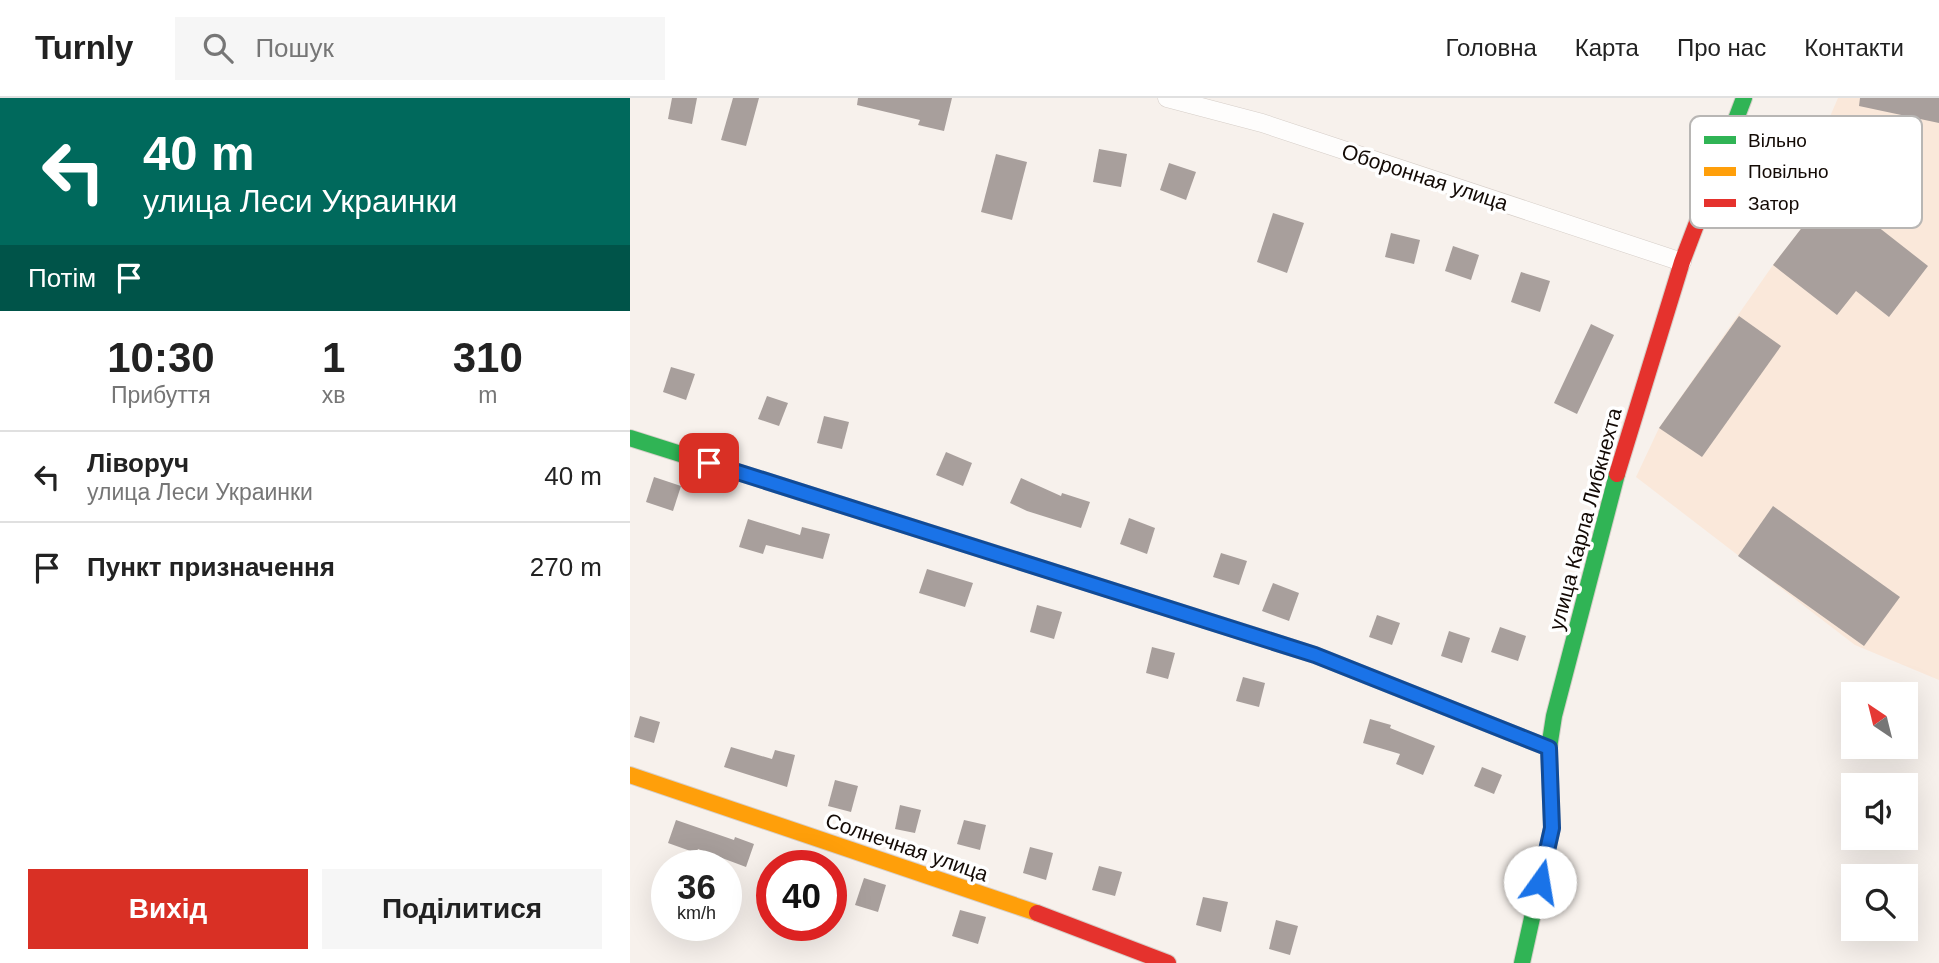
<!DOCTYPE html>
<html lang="uk">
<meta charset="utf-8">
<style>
body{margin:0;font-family:Helvetica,sans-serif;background:#f6f6f6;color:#222;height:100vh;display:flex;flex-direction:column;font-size:26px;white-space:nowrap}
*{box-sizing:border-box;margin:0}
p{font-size:23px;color:#767676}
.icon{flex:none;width:38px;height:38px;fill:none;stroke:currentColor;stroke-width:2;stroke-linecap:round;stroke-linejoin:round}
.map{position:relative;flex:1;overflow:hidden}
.drawer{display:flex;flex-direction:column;background:#fff;width:630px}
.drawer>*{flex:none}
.guide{background:#00695c;color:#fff;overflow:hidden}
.needle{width:46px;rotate:325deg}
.buttons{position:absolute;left:1211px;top:584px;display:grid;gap:14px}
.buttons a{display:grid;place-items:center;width:77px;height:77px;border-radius:0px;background:#fff;box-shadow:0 7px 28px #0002;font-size:35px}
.speed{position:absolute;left:21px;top:752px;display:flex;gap:14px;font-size:35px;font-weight:700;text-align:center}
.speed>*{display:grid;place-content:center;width:91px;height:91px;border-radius:50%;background:#fff;box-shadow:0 7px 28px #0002;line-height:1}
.speed small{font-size:18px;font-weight:400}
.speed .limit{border:10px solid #d22;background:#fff;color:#111}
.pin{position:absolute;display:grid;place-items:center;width:60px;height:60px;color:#fff;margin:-30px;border-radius:14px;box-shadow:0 4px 10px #0006}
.me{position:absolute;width:77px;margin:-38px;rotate:13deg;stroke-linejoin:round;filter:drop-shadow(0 0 5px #0008)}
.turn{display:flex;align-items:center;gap:24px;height:147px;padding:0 28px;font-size:32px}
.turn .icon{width:91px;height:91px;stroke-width:2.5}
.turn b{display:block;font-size:49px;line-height:60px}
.then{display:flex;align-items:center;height:66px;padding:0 28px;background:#0003;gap:14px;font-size:26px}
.eta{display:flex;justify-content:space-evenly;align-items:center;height:119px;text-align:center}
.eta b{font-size:42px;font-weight:800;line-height:49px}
.cta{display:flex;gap:14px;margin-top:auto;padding:14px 28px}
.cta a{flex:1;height:80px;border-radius:0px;background:#d93025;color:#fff;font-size:28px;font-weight:800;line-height:80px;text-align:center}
.cta a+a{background:#f6f6f6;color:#222}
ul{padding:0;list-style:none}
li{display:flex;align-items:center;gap:21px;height:91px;padding:0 28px;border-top:2px solid #e0e0e0}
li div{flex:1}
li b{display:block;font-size:26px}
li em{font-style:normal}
header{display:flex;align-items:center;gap:42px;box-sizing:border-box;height:98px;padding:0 35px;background:#fff;border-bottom:2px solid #e0e0e0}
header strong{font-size:33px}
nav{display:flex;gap:38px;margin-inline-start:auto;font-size:24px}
.search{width:490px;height:63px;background:#f6f6f6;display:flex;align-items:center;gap:18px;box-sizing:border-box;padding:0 24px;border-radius:0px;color:#767676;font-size:26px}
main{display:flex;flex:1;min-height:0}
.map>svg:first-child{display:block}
.built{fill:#fae8da}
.building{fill:#a89f9c}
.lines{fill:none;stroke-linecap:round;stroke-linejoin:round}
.street-casing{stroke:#d6cec8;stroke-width:19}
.fast-casing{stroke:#d6cec8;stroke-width:18}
.slow-casing{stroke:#d6cec8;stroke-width:18}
.jam-casing{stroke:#d6cec8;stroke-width:18}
.street{stroke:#fefdfc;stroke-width:18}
.fast{stroke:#30b455;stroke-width:16}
.slow{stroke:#ff9f0a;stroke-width:16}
.jam{stroke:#e5322d;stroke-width:16}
.route-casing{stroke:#114b97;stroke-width:18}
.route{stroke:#1a73e8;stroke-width:12}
.labels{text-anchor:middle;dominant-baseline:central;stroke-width:7;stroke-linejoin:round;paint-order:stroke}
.street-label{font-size:21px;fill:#130a05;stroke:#fff}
.key{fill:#fff;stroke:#b8b6b4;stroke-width:2}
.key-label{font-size:19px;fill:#130a05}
</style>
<header>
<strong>Turnly</strong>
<div class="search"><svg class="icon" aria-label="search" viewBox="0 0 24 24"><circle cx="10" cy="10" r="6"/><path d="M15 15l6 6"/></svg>Пошук</div>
<nav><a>Головна</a><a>Карта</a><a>Про нас</a><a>Контакти</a></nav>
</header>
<main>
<section class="drawer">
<div class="guide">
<div class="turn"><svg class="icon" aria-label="left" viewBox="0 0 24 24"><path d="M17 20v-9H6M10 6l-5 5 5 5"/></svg><div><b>40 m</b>улица Леси Украинки</div></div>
<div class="then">Потім<svg class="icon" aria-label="arrive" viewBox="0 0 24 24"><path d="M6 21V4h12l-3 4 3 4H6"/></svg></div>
</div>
<div class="eta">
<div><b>10:30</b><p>Прибуття</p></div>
<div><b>1</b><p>хв</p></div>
<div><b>310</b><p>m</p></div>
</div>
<ul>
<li><svg class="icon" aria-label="left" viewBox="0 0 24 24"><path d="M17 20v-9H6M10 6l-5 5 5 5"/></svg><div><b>Ліворуч</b><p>улица Леси Украинки</p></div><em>40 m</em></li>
<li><svg class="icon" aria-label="arrive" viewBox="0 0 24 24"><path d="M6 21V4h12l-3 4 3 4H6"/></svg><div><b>Пункт призначення</b></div><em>270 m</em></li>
</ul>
<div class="cta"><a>Вихід</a><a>Поділитися</a></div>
</section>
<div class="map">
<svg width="1309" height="865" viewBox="0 0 1309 865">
<rect width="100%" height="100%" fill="#f7f1ec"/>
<path class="built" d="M1208,0H1309V582L1225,547L1006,379L1029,330L1143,167L1201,93L1186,51Z"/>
<g class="building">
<path d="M42,0H67L62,26L38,21Z"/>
<path d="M103,0H129L116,48L91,42Z"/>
<path d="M228,0H322L314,33L288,27L290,22L227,7Z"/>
<path d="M1230,0H1309V25L1229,8Z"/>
<path d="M469,51L497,56L491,89L463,84Z"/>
<path d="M366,56L397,64L382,122L351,114Z"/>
<path d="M539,65L566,74L556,102L530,92Z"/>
<path d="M1201,92L1298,168L1259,219L1226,193L1207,217L1143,167Z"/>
<path d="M643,115L674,125L657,175L627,164Z"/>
<path d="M761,135L790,142L784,166L755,159Z"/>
<path d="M823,148L849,157L841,182L815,173Z"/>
<path d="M891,174L920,183L910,214L881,204Z"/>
<path d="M1109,218L1151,248L1072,359L1029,330Z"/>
<path d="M961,226L984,237L947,316L924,305Z"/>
<path d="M41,269L65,276L56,302L33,294Z"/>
<path d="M137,298L158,305L149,328L128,321Z"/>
<path d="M194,318L219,324L212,351L187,345Z"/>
<path d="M316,354L342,365L333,388L306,377Z"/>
<path d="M24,379L51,388L43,413L16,404Z"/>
<path d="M391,380L431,398L432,395L460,404L451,430L397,413L380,405Z"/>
<path d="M1143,408L1270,499L1234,548L1108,458Z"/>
<path d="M499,420L525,430L517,456L490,446Z"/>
<path d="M118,421L170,437L172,429L200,436L193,461L136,447L133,456L109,449Z"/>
<path d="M591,455L617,463L609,487L583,479Z"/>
<path d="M297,471L343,485L335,509L289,495Z"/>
<path d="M643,485L669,495L659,523L632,513Z"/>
<path d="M407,507L432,514L424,541L400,534Z"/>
<path d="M747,517L770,525L762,547L739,539Z"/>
<path d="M870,529L896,538L888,563L861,554Z"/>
<path d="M819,533L840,540L832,565L811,558Z"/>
<path d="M522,549L545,555L538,581L516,575Z"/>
<path d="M613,579L635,585L629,609L606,603Z"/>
<path d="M10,618L30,624L24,645L4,639Z"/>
<path d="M740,621L761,627L760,630L805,648L793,677L766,666L770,656L733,645Z"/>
<path d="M101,649L142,661L145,652L165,657L157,689L94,669Z"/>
<path d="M852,669L872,677L864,696L844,688Z"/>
<path d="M205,682L228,688L221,714L198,708Z"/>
<path d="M270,707L291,712L285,735L265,731Z"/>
<path d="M46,722L104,742L105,739L124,746L116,769L68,751L66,755L38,745Z"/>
<path d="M334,722L356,727L350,752L327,746Z"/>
<path d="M400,749L423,755L416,782L393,775Z"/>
<path d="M469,768L492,774L485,798L462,792Z"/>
<path d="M234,780L256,787L248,814L225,807Z"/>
<path d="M573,799L598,804L591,834L566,827Z"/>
<path d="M330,812L356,819L348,846L322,838Z"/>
<path d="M646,822L668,828L660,857L639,851Z"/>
</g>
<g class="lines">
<defs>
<path id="street" d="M537,0L632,25L1052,164"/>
<g id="fast">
<path d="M1071,114L1114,0"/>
<path d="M0,340L575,522"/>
<path d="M892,865L922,730L919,650L924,618L987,376"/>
</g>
<g id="slow">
<path d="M575,522L685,557L919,650"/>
<path d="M0,677L407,815"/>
</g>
<g id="jam">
<path d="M987,376L1052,164L1071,114"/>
<path d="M407,815L538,865"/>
</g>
</defs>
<use href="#street" class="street-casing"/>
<use href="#fast" class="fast-casing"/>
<use href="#slow" class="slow-casing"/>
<use href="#jam" class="jam-casing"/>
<use href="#street" class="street"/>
<use href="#fast" class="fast"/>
<use href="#slow" class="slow"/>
<use href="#jam" class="jam"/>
</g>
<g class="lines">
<defs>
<path id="route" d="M79,365L685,557L919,650L922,730L910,784"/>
</defs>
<use href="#route" class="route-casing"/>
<use href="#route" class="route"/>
</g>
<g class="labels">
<g class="street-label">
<text transform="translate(795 79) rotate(18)">Оборонная улица</text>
<text transform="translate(955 421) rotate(-75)">улица Карла Либкнехта</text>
<text transform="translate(277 749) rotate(19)">Солнечная улица</text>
</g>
</g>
<rect x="1060" y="18" width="232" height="112" rx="10" class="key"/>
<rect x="1074" y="38" width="32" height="8" fill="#30b455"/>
<rect x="1074" y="69" width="32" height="9" fill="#ff9f0a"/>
<rect x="1074" y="101" width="32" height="8" fill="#e5322d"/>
<g class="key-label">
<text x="1118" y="49">Вільно</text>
<text x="1118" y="80">Повільно</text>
<text x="1118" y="112">Затор</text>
</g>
</svg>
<div class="buttons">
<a><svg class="needle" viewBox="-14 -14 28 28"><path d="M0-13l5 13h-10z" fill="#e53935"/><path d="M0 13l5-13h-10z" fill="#767676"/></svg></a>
<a><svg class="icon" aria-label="sound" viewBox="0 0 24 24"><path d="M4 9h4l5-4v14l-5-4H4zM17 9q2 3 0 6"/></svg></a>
<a><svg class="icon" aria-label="search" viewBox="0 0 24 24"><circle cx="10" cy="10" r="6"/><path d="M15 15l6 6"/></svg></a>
</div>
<div class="speed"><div>36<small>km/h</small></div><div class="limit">40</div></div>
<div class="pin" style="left:79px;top:365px;background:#d93025"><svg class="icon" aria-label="arrive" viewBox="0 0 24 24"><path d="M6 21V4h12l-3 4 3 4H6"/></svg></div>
<svg class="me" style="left:910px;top:784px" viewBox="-20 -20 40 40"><circle r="19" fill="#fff"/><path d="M0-13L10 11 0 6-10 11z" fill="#1a73e8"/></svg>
</div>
</main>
